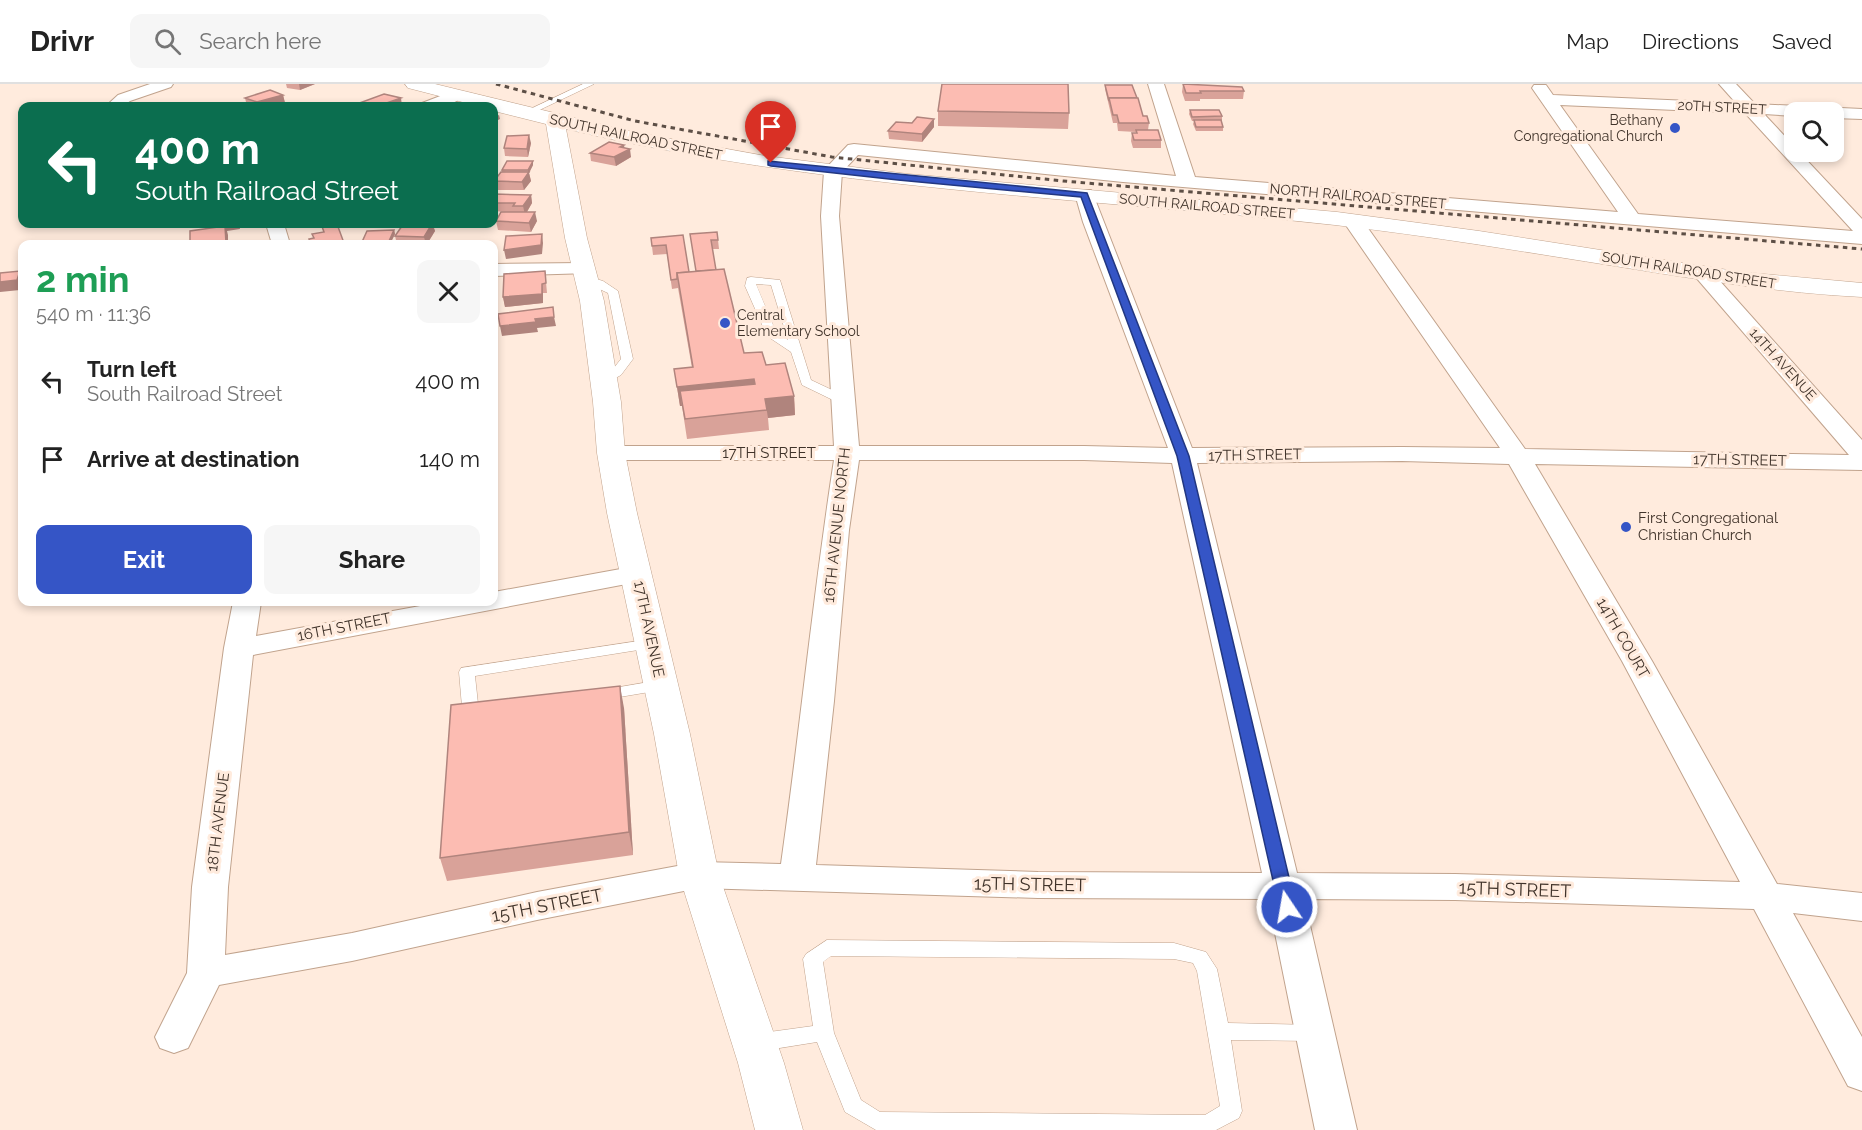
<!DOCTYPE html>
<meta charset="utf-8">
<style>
body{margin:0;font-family:Raleway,sans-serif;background:#f6f6f6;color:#222;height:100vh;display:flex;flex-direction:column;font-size:22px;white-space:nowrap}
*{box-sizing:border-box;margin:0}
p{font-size:20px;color:#767676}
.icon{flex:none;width:33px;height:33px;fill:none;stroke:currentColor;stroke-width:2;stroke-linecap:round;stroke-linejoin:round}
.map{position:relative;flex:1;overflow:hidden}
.sheet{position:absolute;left:18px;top:156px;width:480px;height:366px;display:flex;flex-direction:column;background:#fff;border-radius:12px;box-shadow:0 3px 9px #0003}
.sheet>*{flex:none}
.banner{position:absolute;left:18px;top:18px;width:480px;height:126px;border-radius:12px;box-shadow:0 3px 9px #0003;background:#0b6e4f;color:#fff;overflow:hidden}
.tools{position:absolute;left:1784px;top:18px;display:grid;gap:12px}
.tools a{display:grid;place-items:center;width:60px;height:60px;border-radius:12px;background:#fff;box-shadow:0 3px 9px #0003;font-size:30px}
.pin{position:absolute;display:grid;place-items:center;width:51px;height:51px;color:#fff;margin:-62px -26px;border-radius:50% 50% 50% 0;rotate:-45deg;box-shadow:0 0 6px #0007}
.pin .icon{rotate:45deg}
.me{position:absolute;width:66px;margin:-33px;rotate:348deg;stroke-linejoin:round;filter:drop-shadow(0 0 4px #0008)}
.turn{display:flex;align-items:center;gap:21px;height:126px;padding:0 18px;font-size:27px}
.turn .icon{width:78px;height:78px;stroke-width:2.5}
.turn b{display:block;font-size:42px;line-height:51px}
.round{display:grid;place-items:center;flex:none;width:63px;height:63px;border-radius:12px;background:#f6f6f6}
.overview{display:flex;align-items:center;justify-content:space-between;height:102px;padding:0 18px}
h1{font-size:36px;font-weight:700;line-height:45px;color:#1e9e55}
.button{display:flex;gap:12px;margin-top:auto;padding:12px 18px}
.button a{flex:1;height:69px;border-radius:12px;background:#3555c6;color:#fff;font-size:24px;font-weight:700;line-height:69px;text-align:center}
.button a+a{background:#f6f6f6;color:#222}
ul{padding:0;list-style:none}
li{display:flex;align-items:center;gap:18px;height:78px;padding:0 18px}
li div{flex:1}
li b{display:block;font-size:22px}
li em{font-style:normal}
header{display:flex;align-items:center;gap:36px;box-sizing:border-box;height:84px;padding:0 30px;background:#fff;border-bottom:2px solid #e0e0e0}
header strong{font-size:28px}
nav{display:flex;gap:33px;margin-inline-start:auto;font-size:21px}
.search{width:420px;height:54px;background:#f6f6f6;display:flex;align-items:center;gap:15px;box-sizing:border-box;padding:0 21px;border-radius:12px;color:#767676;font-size:22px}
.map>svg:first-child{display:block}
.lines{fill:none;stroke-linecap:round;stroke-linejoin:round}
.service-casing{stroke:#c1a38d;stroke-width:1}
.minor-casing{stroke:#c1a38d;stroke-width:2}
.tertiary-casing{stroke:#c1a38d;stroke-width:1}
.service{fill:#fff;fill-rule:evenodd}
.minor{fill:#fff;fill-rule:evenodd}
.tertiary{fill:#fff;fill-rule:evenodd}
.rail{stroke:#5d4f46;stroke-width:3;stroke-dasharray:4.5 4.5;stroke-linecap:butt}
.wall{fill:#d9a299}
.shaded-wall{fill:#b0847d}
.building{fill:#fcbcb2;stroke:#b0847d;stroke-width:1.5}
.route{fill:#3555c6;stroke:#223781;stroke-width:1.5}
.poi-dot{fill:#3555c6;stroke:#ffebdd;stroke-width:2}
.labels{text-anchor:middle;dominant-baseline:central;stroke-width:6;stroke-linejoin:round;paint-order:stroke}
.far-street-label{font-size:14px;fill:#40332a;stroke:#ffebdd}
.far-poi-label{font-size:14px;fill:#40332a;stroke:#ffebdd;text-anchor:end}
.street-label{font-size:15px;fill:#40332a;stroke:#ffebdd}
.poi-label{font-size:15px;fill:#40332a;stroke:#ffebdd;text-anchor:start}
.near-street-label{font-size:18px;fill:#40332a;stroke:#ffebdd}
</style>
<header>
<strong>Drivr</strong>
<div class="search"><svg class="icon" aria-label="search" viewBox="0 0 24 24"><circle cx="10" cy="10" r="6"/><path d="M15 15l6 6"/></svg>Search here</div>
<nav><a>Map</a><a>Directions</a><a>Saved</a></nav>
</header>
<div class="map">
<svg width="1862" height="1046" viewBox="0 0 1862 1046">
<rect width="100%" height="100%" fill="#ffebdd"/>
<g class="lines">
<defs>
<g id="service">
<path d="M583,0H594L529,31L522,29Z"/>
<path d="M586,192L603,197L618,207L633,275L621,291L603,301L597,297L613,285L621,275L608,209L582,197L581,195Z"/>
<path d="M751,193L780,196L811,296L847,313L849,316L847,319H839L802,301L791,268L767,252L745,202L747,194ZM756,200L771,201L788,256L776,248Z"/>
<path d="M652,555L660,560L657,563L475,592L479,629L483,633L481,637L471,639L465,638L463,634L459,588L461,584Z"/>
<path d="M661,596L669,601L667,605L602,616L596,615L594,611L596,607L602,606Z"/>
<path d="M827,856L1174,859L1206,868L1217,885L1228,939L1315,941L1322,943L1325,949L1322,955L1315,957L1231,956L1242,1027L1239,1034L1216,1046H876L845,1028L817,958L755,968L748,965L745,959L748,953L755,950L813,942L803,875L806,870ZM831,872L1174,875L1193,879L1197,887L1220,1022L1205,1031L880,1028L861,1016L834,949L823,878Z"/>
</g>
<g id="minor">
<path d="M150,0H173L171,3L130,17L123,22H106L118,11Z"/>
<path d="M1148,0H1164L1195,93L1618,128L1532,4L1534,1H1546L1553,11L1736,19L1719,0H1736L1755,20L1862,25V35L1833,34V28H1794V32L1764,30L1794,62V68H1799L1862,135V160L1123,98L858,71L842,88L839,132L859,362H1084L1168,364L1083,138L1075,110L1077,106H1091L1093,110L1192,364L1402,363L1500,364L1343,137L1346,133H1360L1525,365L1849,371L1693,190L1696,186H1710L1862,356V386L1535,380L1652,577L1777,800L1862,809V837L1793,829L1862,953V1007L1848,1002L1754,825L1455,816L1304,815L1357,1046H1315L1268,815L1038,814L699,804L537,836L352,877L219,901L188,964L174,969L160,964L155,953L187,889L192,803L224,564L233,518H261L256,552L442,518H494V508L637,482L647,484L651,490L647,496L637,498L253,571L228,803L225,871L352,849L537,808L699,778L781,780C800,646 813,511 834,376H611L602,374L599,369L602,364L611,362H834L821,132L824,87L827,83L848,61L854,60L1176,92ZM1560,21L1745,29L1853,147L1638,130ZM859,376H1084L1172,379L1262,789L1038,788L816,781L834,617L849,446ZM1402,377L1509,380L1622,577L1740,798L1455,790L1297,789L1197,379Z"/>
<path d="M456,6L462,8L464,11C454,23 434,23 420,22L422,19Z"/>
<path d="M266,140H284L290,160H272Z"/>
<path d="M583,179L590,181L593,185L590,189L494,192V180Z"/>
</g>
<path id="tertiary" d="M405,0H435L633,48L766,72L908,90L1337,128L1479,147L1741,188L1862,199V213C1781,209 1701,196 1621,183C1526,168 1431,152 1335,141C1077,113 819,105 566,45L587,154L604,217L621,318L625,369L637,429L690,650L719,791L784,979L803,1046H755L738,979L679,791L654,650L607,429L597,369L593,318L580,217L565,154L546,40L494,27V22H478L408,4Z"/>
</defs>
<use href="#service" class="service-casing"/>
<use href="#minor" class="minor-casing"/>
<use href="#tertiary" class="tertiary-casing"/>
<use href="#service" class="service"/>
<use href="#minor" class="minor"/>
<use href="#tertiary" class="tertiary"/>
<path class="rail" d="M496,0L635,37L832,73L1063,97L1862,165"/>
</g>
<g class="wall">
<path d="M286,0H315L300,6L287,4Z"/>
<path d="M1183,0L1244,7L1243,15H1200V17H1185L1182,8Z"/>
<path d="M1105,1L1143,32L1149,39L1148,46L1161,56V64H1133L1131,57L1132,49H1136V48L1118,47L1117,39H1113L1105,5Z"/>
<path d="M283,11L285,19L272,22H247L245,14Z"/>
<path d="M1190,26L1222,32V37H1221L1223,43V47H1196L1193,40L1194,37H1192L1189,30Z"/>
<path d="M938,27L1069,29L1068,45L938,42Z"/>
<path d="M934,35V43L922,58L889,55L888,47L912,39Z"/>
<path d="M531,59L528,73L505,72L504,64Z"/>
<path d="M624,64L631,73L616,82L591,77L590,69Z"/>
<path d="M533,77V81L529,89L531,97L524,106H495L494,97L502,88V86Z"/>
<path d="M494,110L531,111L532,119L527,128L537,137L531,148L498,146L496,137L506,128L494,127Z"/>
<path d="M424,140H433L435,147L427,160H397L395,152Z"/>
<path d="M394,146L395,150L390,160H363L362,158Z"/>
<path d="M690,150L718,156L719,165H712L716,186L744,269L766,281L794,312L795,331L768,334L769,346L687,355L682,322H680L674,285L692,284L678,204L672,205L667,170L653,171L651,154L683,151L689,188L696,187Z"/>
<path d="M545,187L547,209H543V219L505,223L503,213Z"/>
<path d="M624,624L633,771L447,797L440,774Z"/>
</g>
<g class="shaded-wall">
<path d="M299,0H315L300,6Z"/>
<path d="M283,11L285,19L272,22H258L257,18Z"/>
<path d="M401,14L402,22H378Z"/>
<path d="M499,31L500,35L494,38V33Z"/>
<path d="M934,35V43L922,58V50Z"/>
<path d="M529,51L531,59L528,73L527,65Z"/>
<path d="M624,61L625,68L630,65L631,73L616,82L614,73L620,63Z"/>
<path d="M533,77V81L529,89L531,97L524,106L522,98L528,90V86Z"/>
<path d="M531,111L532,119L525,131L523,122Z"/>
<path d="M535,128L537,137L531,148L529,139Z"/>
<path d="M239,140L240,145L227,147L228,151V160H212L214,144Z"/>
<path d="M432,140L435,147L427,160H426L424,153Z"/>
<path d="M394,146L395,150L390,160H389V157Z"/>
<path d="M542,150L543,159L542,170L506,175L504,166Z"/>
<path d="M20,187L22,192V200L20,206L0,208V198Z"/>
<path d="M542,200L543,209V219L505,223L503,213Z"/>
<path d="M554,233L556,242L537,244L538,248L502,252L500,242L535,235Z"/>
<path d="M754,295L755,315L680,307L682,322H680L677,303Z"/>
<path d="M794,312L795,331L768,334L765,315Z"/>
<path d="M620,602L624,624L633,771L629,748Z"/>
</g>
<g class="building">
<path d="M942,0H1068L1069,29L938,27Z"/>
<path d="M1183,0L1242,3L1244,7H1200L1201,9H1186Z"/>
<path d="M1105,1H1132L1137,14H1109V17Z"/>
<path d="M270,6L283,11L257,18L245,14Z"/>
<path d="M384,10L401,14L378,22H360L354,21Z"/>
<path d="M1109,14H1138L1143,32H1147L1149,39H1119L1117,31H1113Z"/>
<path d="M447,19L465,22H438Z"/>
<path d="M1190,26H1219L1222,32L1192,33Z"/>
<path d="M917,33L934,35L922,50L888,47L896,38L912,39Z"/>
<path d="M1194,36H1221L1223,43H1196Z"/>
<path d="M1136,46H1158L1161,56H1134L1132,49H1137Z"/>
<path d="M529,51L527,65L504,64L507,52Z"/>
<path d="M609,58L624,61L620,63L630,65L614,73L590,69Z"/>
<path d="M507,77H533L528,86H502Z"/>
<path d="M501,88H529L522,98L494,97Z"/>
<path d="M494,110L531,111L523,122H513L515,119H494Z"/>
<path d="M501,128H535L529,139L496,137Z"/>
<path d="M213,140H238L214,144Z"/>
<path d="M321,140H337L344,159L334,160H311L309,155L314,154L312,150L324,148Z"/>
<path d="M424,140H432L424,153L395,152L402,142Z"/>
<path d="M225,142L226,159L212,160H190V147Z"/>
<path d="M394,146L389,157L362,158L367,147Z"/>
<path d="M717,148L718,156H711L716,186L696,187L690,150Z"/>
<path d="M542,150L541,161L504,166L506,152Z"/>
<path d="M683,151L689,188L677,189V195L671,196L666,161L652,162L651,154Z"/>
<path d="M724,185L744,269L762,268L766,281L785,279L794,312L765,315L767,326L685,335L680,307L755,300L754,295L677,303L674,285L693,283L677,189Z"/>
<path d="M20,187L17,196L0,198V189Z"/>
<path d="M545,187L546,199L542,200V210L503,213L504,190Z"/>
<path d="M553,223L554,233L535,235L536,238L500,242L498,230Z"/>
<path d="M620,602L629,748L440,774L451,621Z"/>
</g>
<path class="route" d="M768,77L1087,109L1189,372L1296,823L1293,828L1287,830L1281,828L1279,823L1177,372L1081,113L898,96L771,82L768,81Z"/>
<g class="poi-dot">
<circle cx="1675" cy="44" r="6"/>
<circle cx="725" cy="239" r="6"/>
<circle cx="1626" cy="443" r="6"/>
</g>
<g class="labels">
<g class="far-street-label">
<text transform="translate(1722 23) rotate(3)">20TH STREET</text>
<text transform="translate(636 53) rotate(12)">SOUTH RAILROAD STREET</text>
<text transform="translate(1358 112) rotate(5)">NORTH RAILROAD STREET</text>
<text transform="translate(1207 122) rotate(5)">SOUTH RAILROAD STREET</text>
<text transform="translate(1689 186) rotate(9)">SOUTH RAILROAD STREET</text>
<text transform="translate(1783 280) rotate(48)">14TH AVENUE</text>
</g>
<g class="far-poi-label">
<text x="1663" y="36">Bethany<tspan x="1663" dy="16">Congregational Church</tspan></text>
<text x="737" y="231" text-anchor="start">Central<tspan x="737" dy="16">Elementary School</tspan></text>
</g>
<g class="street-label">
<text x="769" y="369">17TH STREET</text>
<text transform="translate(1255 371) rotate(-1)">17TH STREET</text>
<text transform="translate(1740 376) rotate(1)">17TH STREET</text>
<text transform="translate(837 441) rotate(-84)">16TH AVENUE NORTH</text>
<text transform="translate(344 543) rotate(-11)">16TH STREET</text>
<text transform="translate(649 545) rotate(78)">17TH AVENUE</text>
<text transform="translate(1623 554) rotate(60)">14TH COURT</text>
<text transform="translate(218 738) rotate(-83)">18TH AVENUE</text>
</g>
<g class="poi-label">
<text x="1638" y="434">First Congregational<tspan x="1638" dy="17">Christian Church</tspan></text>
</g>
<g class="near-street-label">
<text transform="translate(1030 800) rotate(1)">15TH STREET</text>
<text transform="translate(1515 805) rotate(2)">15TH STREET</text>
<text transform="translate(547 821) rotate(-11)">15TH STREET</text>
</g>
</g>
</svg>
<div class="tools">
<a><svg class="icon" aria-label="search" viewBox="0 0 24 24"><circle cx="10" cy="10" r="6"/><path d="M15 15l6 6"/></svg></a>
</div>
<div class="pin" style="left:771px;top:79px;background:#d93025"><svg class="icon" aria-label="arrive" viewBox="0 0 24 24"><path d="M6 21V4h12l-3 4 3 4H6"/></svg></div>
<svg class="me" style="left:1287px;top:823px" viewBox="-20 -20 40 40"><circle r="17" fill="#3555c6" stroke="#fff" stroke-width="3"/><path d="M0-11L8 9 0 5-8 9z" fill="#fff"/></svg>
<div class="banner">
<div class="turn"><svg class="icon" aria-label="left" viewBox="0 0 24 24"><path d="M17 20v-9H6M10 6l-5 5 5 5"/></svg><div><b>400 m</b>South Railroad Street</div></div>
</div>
<section class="sheet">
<div class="overview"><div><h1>2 min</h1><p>540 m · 11:36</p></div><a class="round"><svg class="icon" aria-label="close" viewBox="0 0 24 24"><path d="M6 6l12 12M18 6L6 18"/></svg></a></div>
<ul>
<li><svg class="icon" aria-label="left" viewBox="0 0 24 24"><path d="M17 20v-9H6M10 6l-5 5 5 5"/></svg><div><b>Turn left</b><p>South Railroad Street</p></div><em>400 m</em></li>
<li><svg class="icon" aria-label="arrive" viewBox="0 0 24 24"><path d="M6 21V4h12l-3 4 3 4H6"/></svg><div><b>Arrive at destination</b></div><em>140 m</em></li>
</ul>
<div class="button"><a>Exit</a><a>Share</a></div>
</section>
</div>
